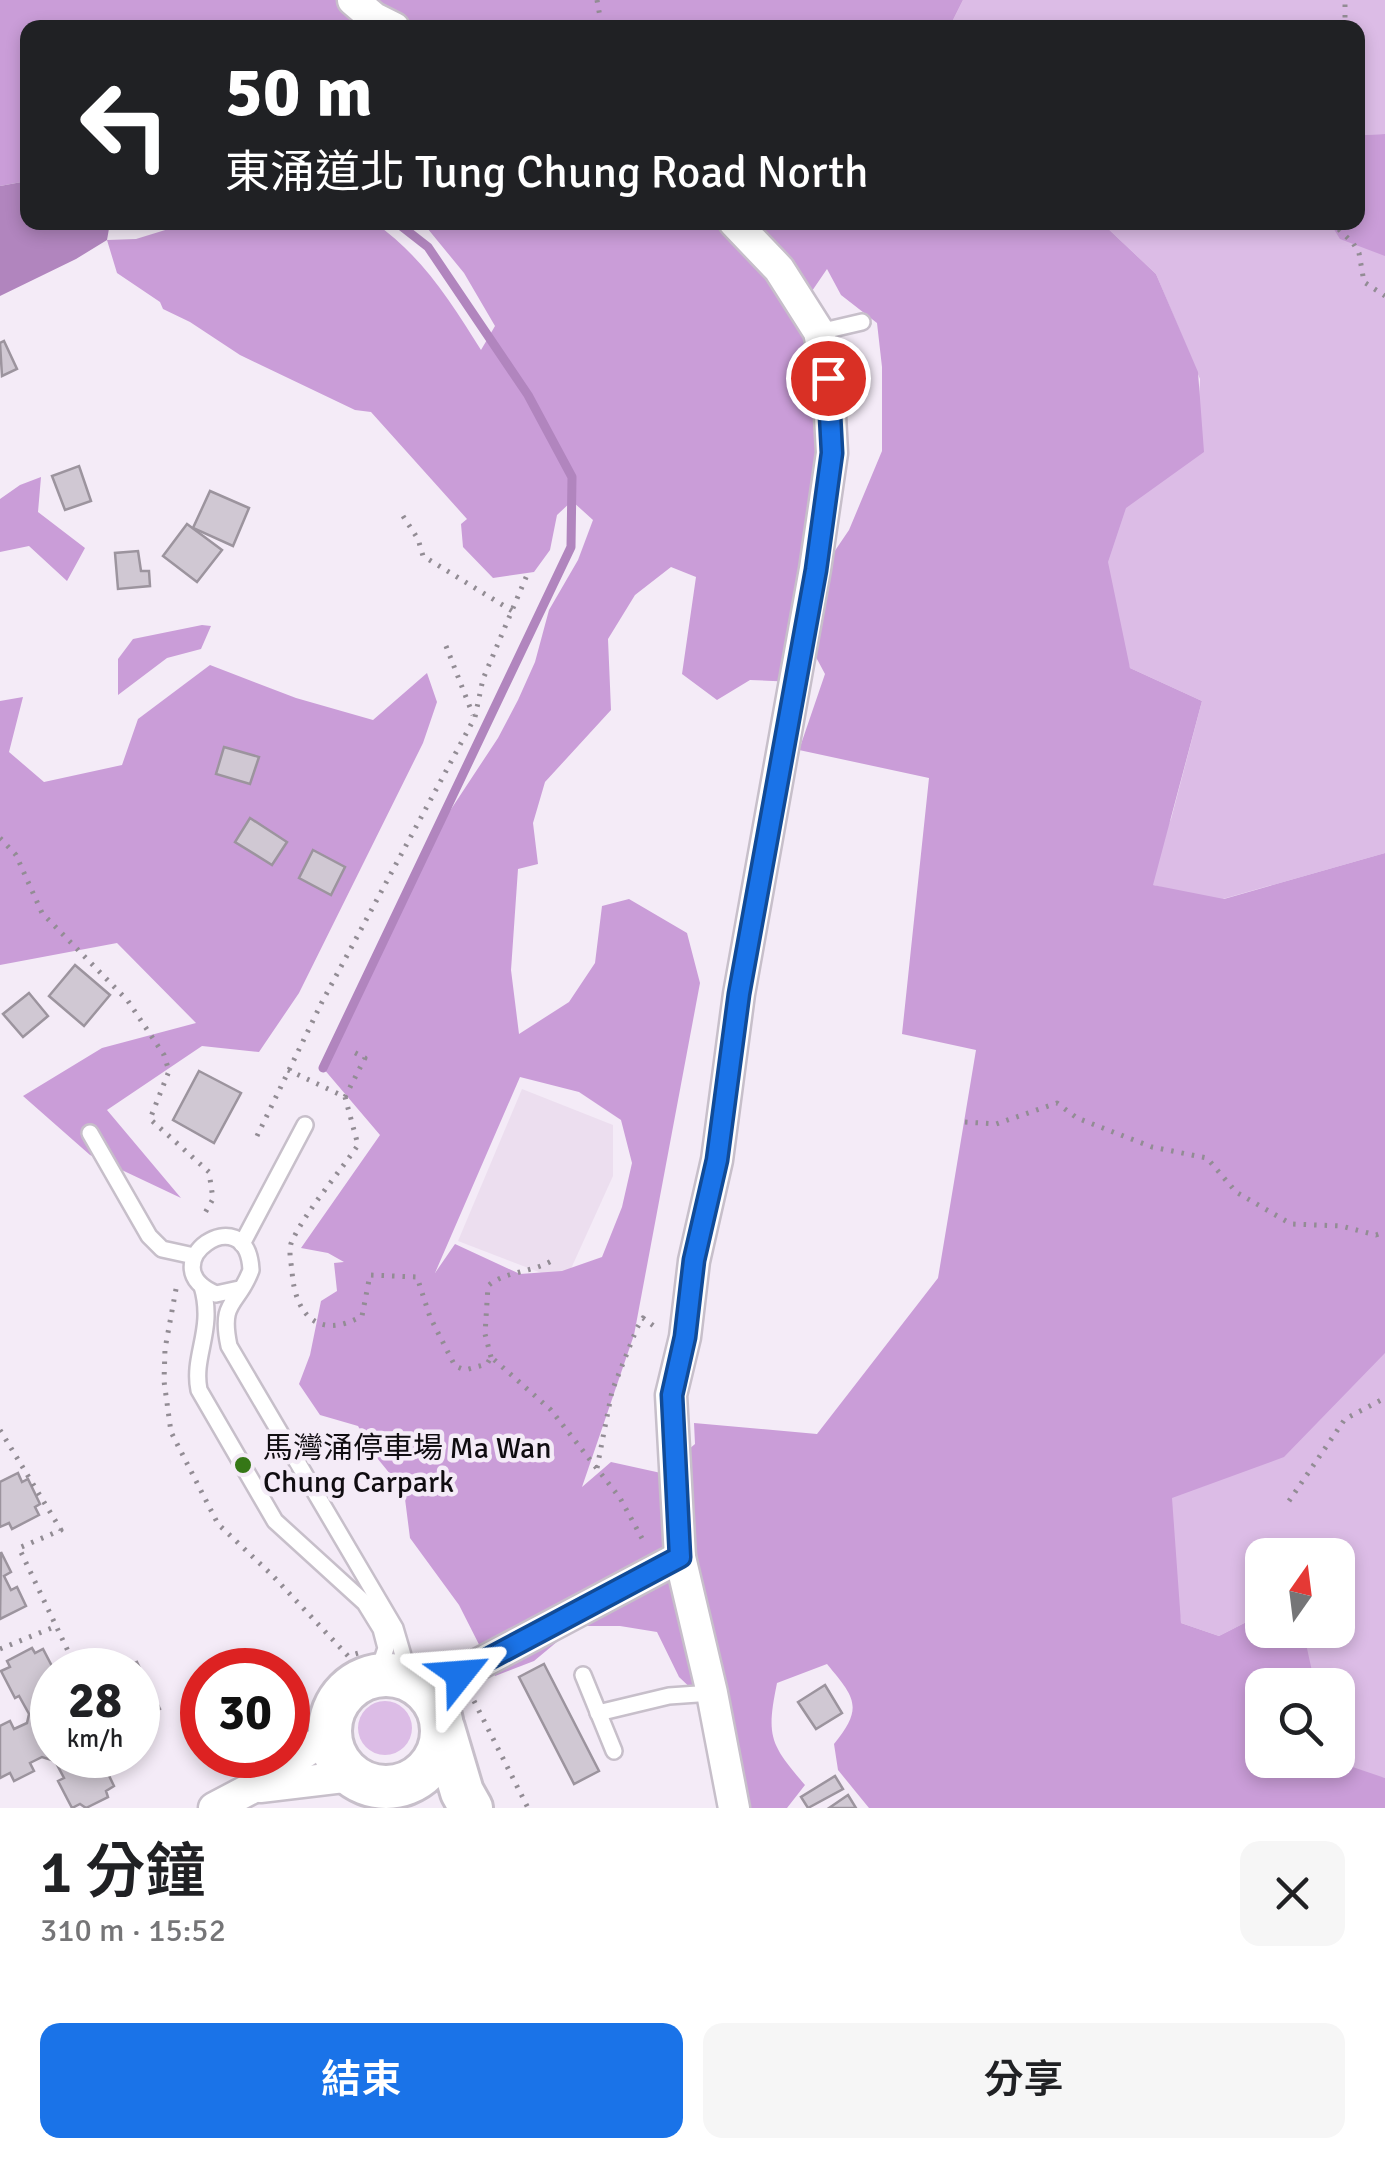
<!DOCTYPE html>
<html lang="zh-TW">
<meta charset="utf-8">
<style>
body{margin:0;font-family:Signika,"Noto Sans TC",sans-serif;background:#f6f6f6;color:#202124;height:100vh;display:flex;flex-direction:column;font-size:38px;white-space:nowrap}
*{box-sizing:border-box;margin:0}
p{font-size:32px;color:#757577}
.icon{flex:none;width:55px;height:55px;fill:none;stroke:currentColor;stroke-width:2;stroke-linecap:round;stroke-linejoin:round}
.map{position:relative;height:1808px;overflow:hidden}
.side{display:flex;flex-direction:column;background:#fff;flex:1}
.side>*{flex:none}
.guide{position:absolute;left:20px;top:20px;width:1345px;height:210px;border-radius:20px;box-shadow:0 5px 15px #0003;background:#202124;color:#fff;overflow:hidden}
.needle{width:65px;rotate:14deg}
.buttons{position:absolute;left:1245px;top:1538px;display:grid;gap:20px}
.buttons a{display:grid;place-items:center;width:110px;height:110px;border-radius:20px;background:#fff;box-shadow:0 5px 15px #0003;font-size:50px}
.speed{position:absolute;left:30px;top:1648px;display:flex;gap:20px;font-size:50px;font-weight:700;text-align:center}
.speed>*{display:grid;place-content:center;width:130px;height:130px;border-radius:50%;background:#fff;box-shadow:0 5px 15px #0003;line-height:1}
.speed small{font-size:25px;font-weight:400}
.speed .limit{border:15px solid #d22;background:#fff;color:#111}
.pin{position:absolute;display:grid;place-items:center;width:85px;height:85px;color:#fff;margin:-42px;border:5px solid #fff;border-radius:50%;box-shadow:0 2px 10px #0007}
.me{position:absolute;width:110px;margin:-55px;rotate:62deg;stroke-linejoin:round;filter:drop-shadow(0 0 8px #0008)}
.turn{display:flex;align-items:center;gap:35px;height:210px;padding:0 40px;font-size:45px}
.turn .icon{width:130px;height:130px;stroke-width:2.5}
.turn b{display:block;font-size:70px;line-height:85px}
.round{display:grid;place-items:center;flex:none;width:105px;height:105px;border-radius:20px;background:#f6f6f6}
.head{display:flex;align-items:center;justify-content:space-between;height:170px;padding:0 40px}
h1{font-size:60px;font-weight:600;line-height:75px}
.action{display:flex;gap:20px;margin-top:auto;padding:20px 40px}
.action a{flex:1;height:115px;border-radius:20px;background:#1a73e8;color:#fff;font-size:40px;font-weight:600;line-height:115px;text-align:center}
.action a+a{background:#f6f6f6;color:#202124}
.map>svg:first-child{display:block}
.built{fill:#ecdeef}
.green{fill:#dcbce6}
.forest{fill:#ca9dd8;fill-rule:evenodd}
.water{fill:#b185be}
.lines{fill:none;stroke-linecap:round;stroke-linejoin:round}
.stream{stroke:#b185be;stroke-width:9}
.building{fill:#d0c8d3;stroke:#9c949e;stroke-width:2.5}
.lane-casing{stroke:#c7bfca;stroke-width:20}
.street-casing{stroke:#c7bfca;stroke-width:35}
.secondary-casing{stroke:#c7bfca;stroke-width:48}
.path{stroke:#928c94;stroke-width:5;stroke-dasharray:2.5 8;stroke-linecap:butt}
.lane{stroke:#fff;stroke-width:15}
.street{stroke:#fff;stroke-width:30}
.secondary{stroke:#fff;stroke-width:42}
.route-casing{stroke:#114b97;stroke-width:25}
.route{stroke:#1a73e8;stroke-width:18}
.poi-dot{fill:#357716;stroke:#f4ebf7;stroke-width:4}
.labels{text-anchor:middle;dominant-baseline:central;stroke-width:9;stroke-linejoin:round;paint-order:stroke}
.poi-label{font-size:30px;fill:#100d11;stroke:#f4ebf7;text-anchor:start}
</style>
<div class="map">
<svg width="1385" height="1808" viewBox="0 0 1385 1808">
<rect width="100%" height="100%" fill="#f4ebf7"/>
<path class="built" d="M522,1089L613,1125V1176L565,1282L458,1241Z"/>
<g class="green">
<path d="M963,0H1385V134L1358,135V28H949Z"/>
<path d="M1102,223H1335L1385,255V853L1216,901L1141,882L1171,819L1202,701L1130,668L1094,565L1112,511L1196,450L1200,379L1156,274Z"/>
<path d="M1385,1342V1778L1320,1767L1319,1760H1338V1685H1310L1302,1630H1338V1555H1262V1614L1219,1636L1181,1623L1162,1492Z"/>
<circle cx="385" cy="1728" r="27"/>
</g>
<g class="forest">
<path d="M0,0H963L949,28H28L27,181L0,186Z"/>
<path d="M1385,134V256L1340,239L1330,223L1358,222V135Z"/>
<path d="M188,223H375C422,256 451,302 481,350L495,326L464,273L423,223H734L756,240L761,223H1102L1156,274L1198,372L1204,452L1126,508L1108,562L1130,668L1202,701L1153,885L1224,899L1385,853V1353L1284,1457L1172,1498L1181,1623L1219,1636L1262,1614V1630H1303L1315,1685H1262V1760H1332L1385,1778V1808H869L838,1770L834,1744C864,1707 855,1698 827,1664L777,1683C766,1737 770,1744 805,1785L787,1808H748L716,1712L679,1677L657,1632L620,1626H576L534,1661L495,1676L459,1605L410,1538L404,1491L373,1453L358,1426L320,1415L299,1384L310,1355L321,1301L337,1291L334,1263L344,1262L328,1253L301,1248L380,1135L323,1068L434,835L498,738L518,700L535,662L549,610L578,560L593,520L572,501L557,515L550,550L534,572L493,578L463,547L461,524L467,519L371,412L355,410L240,355L190,322L163,309L160,302L117,273L107,240L136,239ZM764,249L812,291L827,269L841,295L877,323L882,367V451L849,530L830,558L810,646L825,674L799,750L929,778L902,1034L976,1050L938,1278L817,1434L694,1423L695,1444L661,1473L611,1462L582,1487L634,1335L700,983L687,933L629,899L602,906L595,963L569,1002L519,1034L511,970L518,869L538,864L533,823L545,782L611,710L608,639L635,595L671,567L696,577L682,674L717,700L750,680L795,682L828,377ZM520,1077L579,1092L621,1120L632,1163L622,1207L602,1257L562,1271L520,1274L455,1244L435,1273Z"/>
<path d="M41,477L38,512L85,548L67,581L29,546L0,552V499L20,485Z"/>
<path d="M202,625L211,626L201,649L167,658L118,695V659L133,639Z"/>
<path d="M210,665L296,698L373,720L427,673L437,702L423,743L299,993L259,1052L202,1046L107,1110L181,1198L90,1155L23,1096L102,1048L196,1023L117,943L0,965V701L23,697L9,752L44,782L122,765L138,719Z"/>
</g>
<path class="water" d="M27,181L28,222L110,223L107,240L76,259L0,296V186Z"/>
<g class="lines">
<path class="stream" d="M323,1068L571,547L572,477L528,395L428,247L396,222"/>
</g>
<g class="building">
<path d="M4,341L17,369L2,376L0,343Z"/>
<path d="M79,466L91,501L65,510L52,476Z"/>
<path d="M210,491L249,508L233,546L193,528Z"/>
<path d="M187,524L222,550L197,582L163,556Z"/>
<path d="M138,551L141,571H149L150,586L118,589L115,553Z"/>
<path d="M224,747L259,757L250,784L216,774Z"/>
<path d="M250,818L287,842L272,865L235,842Z"/>
<path d="M313,850L345,867L331,895L299,878Z"/>
<path d="M75,965L110,995L84,1026L49,996Z"/>
<path d="M29,993L48,1016L23,1037L3,1014Z"/>
<path d="M199,1071L241,1093L214,1143L173,1120Z"/>
<path d="M18,1473L22,1482L28,1479L40,1504L35,1507L39,1515L12,1529L9,1523L0,1527V1482Z"/>
<path d="M1,1552L11,1572L4,1576L11,1590L17,1587L26,1606L0,1619Z"/>
<path d="M32,1648L35,1653L43,1649L54,1670L52,1755H93L97,1761L101,1759L114,1786L106,1791L108,1797L86,1808L80,1804L72,1808L58,1781L64,1778L55,1761L42,1757L30,1763L34,1771L14,1781L10,1773L0,1778V1726L10,1721L14,1729L27,1723L29,1714L19,1696L15,1698L1,1671L10,1667L7,1661Z"/>
<path d="M137,1662L160,1709L141,1718L138,1712V1670H120Z"/>
<path d="M544,1664L599,1771L574,1784L519,1677Z"/>
<path d="M825,1685L842,1713L816,1729L798,1702Z"/>
<path d="M835,1776L843,1789L808,1808L801,1797Z"/>
<path d="M848,1795L856,1808H829Z"/>
</g>
<g class="lines">
<defs>
<g id="lane">
<path d="M819,332L862,322"/>
<path d="M90,1133L149,1236L162,1249L194,1256"/>
<path d="M242,1244L305,1125"/>
<path d="M202,1286C215,1330 192,1355 199,1390L275,1521L365,1603L381,1629L386,1648L377,1675"/>
<path d="M239,1289L216,1294C148,1265 247,1195 251,1270C238,1306 219,1299 229,1346L395,1628L410,1679"/>
<path d="M583,1675L614,1751"/>
<path d="M598,1713L669,1696L712,1693"/>
</g>
<g id="street">
<path d="M353,0L374,18L394,28"/>
<path d="M430,1695L460,1674L680,1557"/>
<path d="M260,1787L352,1776"/>
<path d="M214,1808L252,1788L330,1735"/>
<path d="M734,1808L712,1693L680,1557L671,1395L685,1337L694,1261L717,1160L739,994L815,569L832,453L828,377L819,332L779,269L734,222"/>
</g>
<g id="secondary">
<circle cx="386" cy="1731" r="56"/>
<path d="M443,1728L462,1792L471,1808"/>
</g>
</defs>
<use href="#lane" class="lane-casing"/>
<use href="#street" class="street-casing"/>
<use href="#secondary" class="secondary-casing"/>
<g class="path">
<path d="M597,0L602,28"/>
<path d="M1345,28V0"/>
<path d="M1331,222L1353,243L1359,253L1364,282L1385,296"/>
<path d="M403,516L418,539L423,556L514,612"/>
<path d="M446,646L473,715"/>
<path d="M0,838L16,855L42,913L128,1001L164,1055L169,1071L150,1119L209,1172L213,1199L202,1218"/>
<path d="M288,1070L345,1097L358,1145C339,1173 306,1211 292,1241C288,1249 291,1262 292,1271C295,1316 319,1340 362,1316L370,1275L417,1277L430,1317L455,1366L465,1370L487,1364L491,1357L551,1410L620,1498L644,1542"/>
<path d="M345,1097L365,1058L350,1050"/>
<path d="M965,1122L996,1124L1057,1103L1077,1118L1152,1147L1207,1158L1236,1192L1291,1224L1341,1226L1376,1235L1385,1232"/>
<path d="M257,1136L322,1002L475,717L483,679L527,575"/>
<path d="M176,1289L165,1349L164,1381L171,1432L218,1524L272,1575L348,1656L362,1652"/>
<path d="M491,1357L485,1334L488,1286C504,1271 533,1273 555,1259"/>
<path d="M0,1430L61,1530L19,1548L77,1670"/>
<path d="M597,1468L612,1391L637,1328L643,1318L655,1327"/>
<path d="M1289,1501L1345,1419L1385,1398"/>
<path d="M0,1649L54,1627"/>
<path d="M88,1670L112,1656"/>
<path d="M474,1701L528,1808"/>
</g>
<use href="#lane" class="lane"/>
<use href="#street" class="street"/>
<use href="#secondary" class="secondary"/>
</g>
<g class="lines">
<defs>
<path id="route" d="M460,1674L680,1557L672,1395L685,1337L694,1260L717,1160L739,994L816,570L832,453L828,378"/>
</defs>
<use href="#route" class="route-casing"/>
<use href="#route" class="route"/>
</g>
<circle class="poi-dot" cx="243" cy="1465" r="10"/>
<g class="labels">
<g class="poi-label">
<text x="263" y="1448">馬灣涌停車場 Ma Wan<tspan x="263" dy="34">Chung Carpark</tspan></text>
</g>
</g>
</svg>
<div class="buttons">
<a><svg class="needle" viewBox="-14 -14 28 28"><path d="M0-13l5 13h-10z" fill="#e53935"/><path d="M0 13l5-13h-10z" fill="#757577"/></svg></a>
<a><svg class="icon" aria-label="search" viewBox="0 0 24 24"><circle cx="10" cy="10" r="6"/><path d="M15 15l6 6"/></svg></a>
</div>
<div class="speed"><div>28<small>km/h</small></div><div class="limit">30</div></div>
<div class="pin" style="left:828px;top:378px;background:#d93025"><svg class="icon" aria-label="arrive" viewBox="0 0 24 24"><path d="M6 21V4h12l-3 4 3 4H6"/></svg></div>
<svg class="me" style="left:460px;top:1674px" viewBox="-20 -20 40 40"><path d="M0-17L14 15 0 8-14 15z" fill="#1a73e8" stroke="#fff" stroke-width="4"/></svg>
<div class="guide">
<div class="turn"><svg class="icon" aria-label="left" viewBox="0 0 24 24"><path d="M17 20v-9H6M10 6l-5 5 5 5"/></svg><div><b>50 m</b>東涌道北 Tung Chung Road North</div></div>
</div>
</div>
<section class="side">
<div class="head"><div><h1>1 分鐘</h1><p>310 m · 15:52</p></div><a class="round"><svg class="icon" aria-label="close" viewBox="0 0 24 24"><path d="M6 6l12 12M18 6L6 18"/></svg></a></div>
<div class="action"><a>結束</a><a>分享</a></div>
</section>
